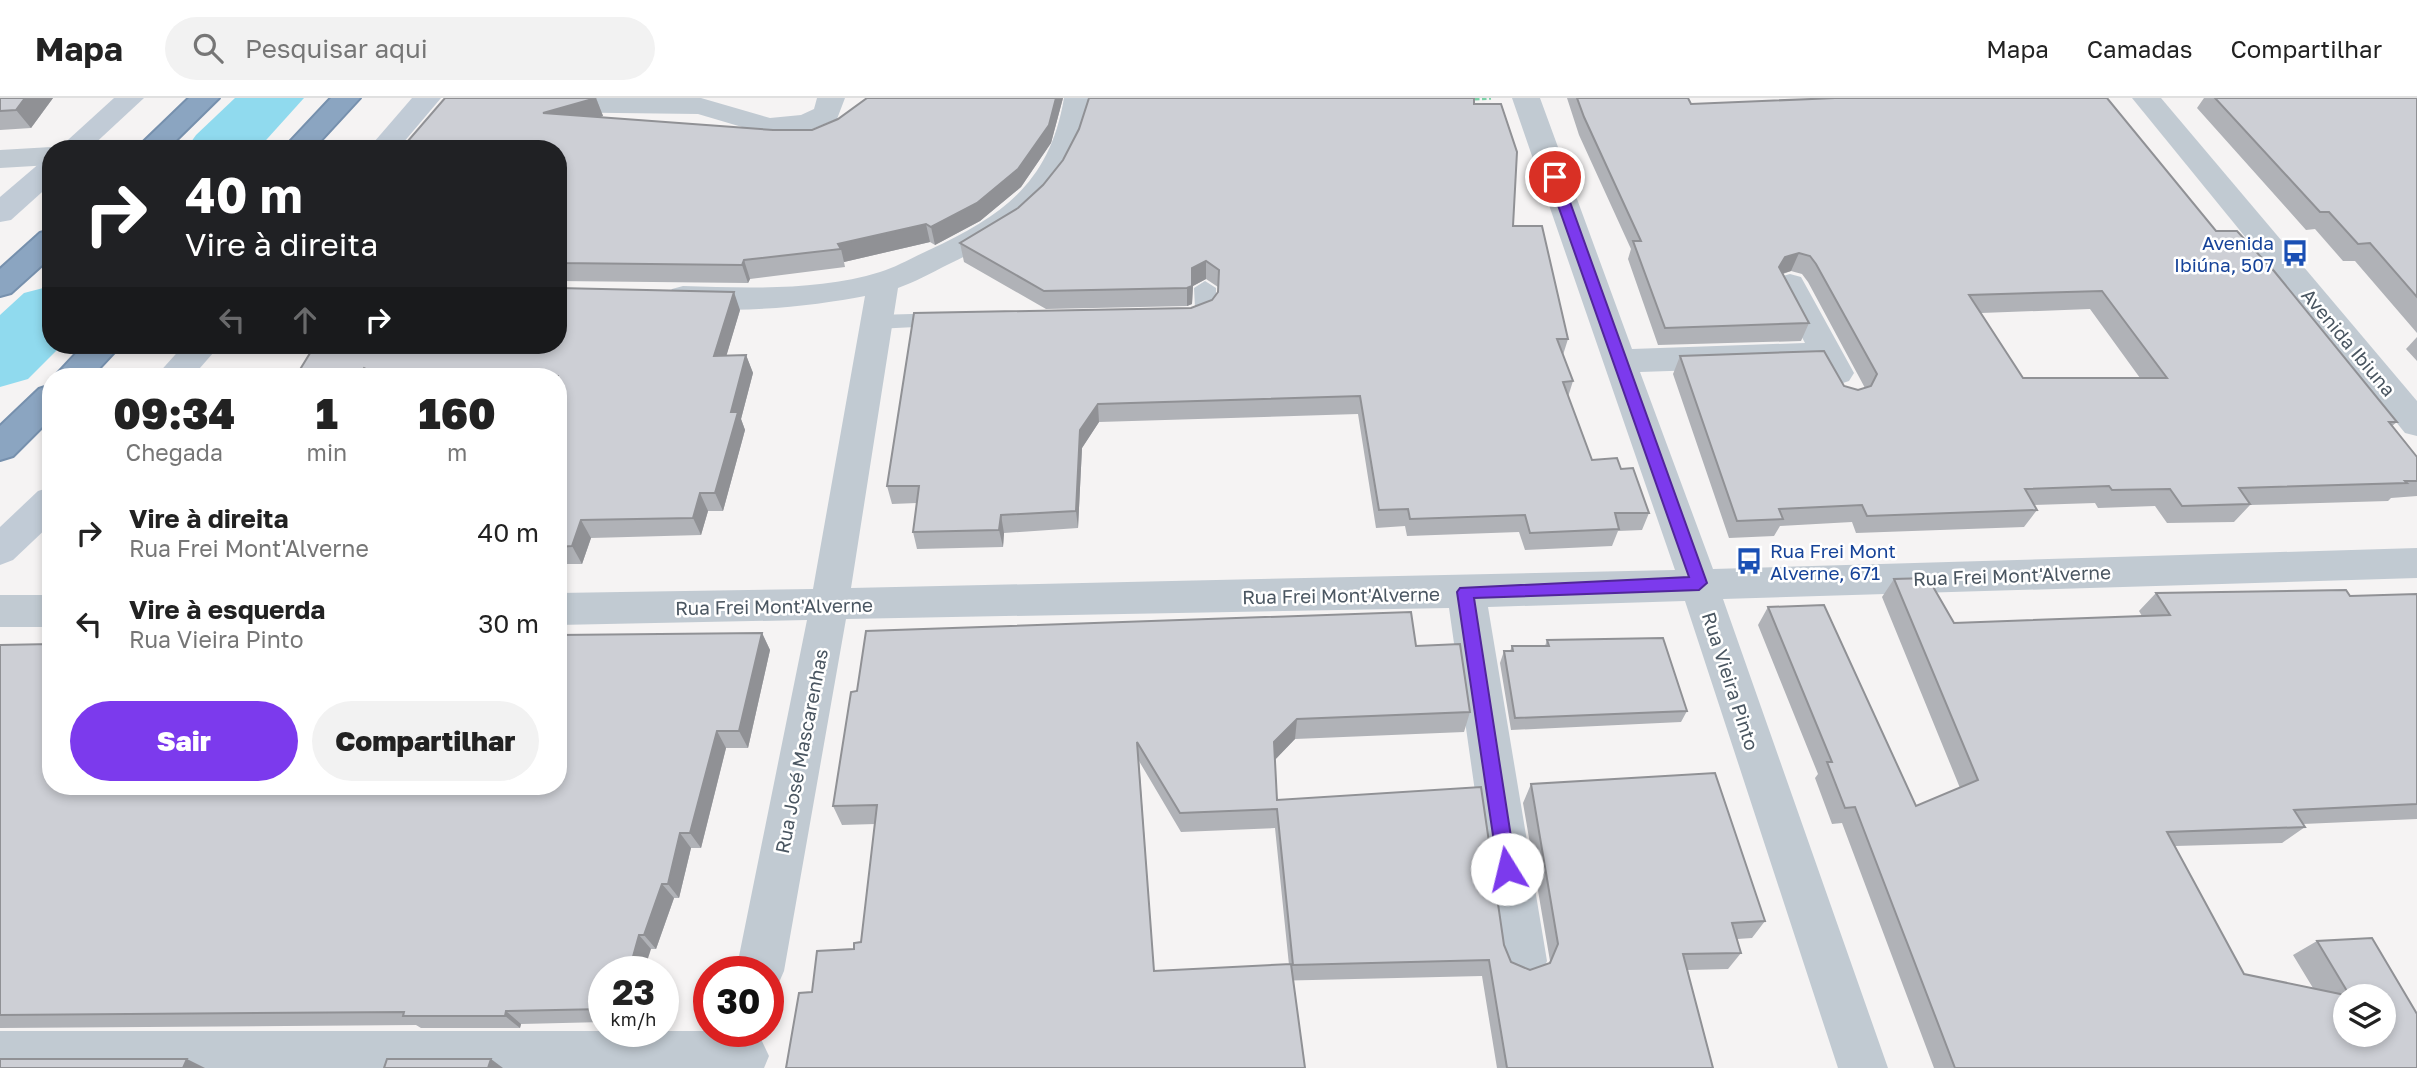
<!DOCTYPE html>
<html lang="pt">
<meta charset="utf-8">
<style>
body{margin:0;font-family:"Golos Text",sans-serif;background:#f2f2f2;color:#222;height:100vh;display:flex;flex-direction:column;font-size:26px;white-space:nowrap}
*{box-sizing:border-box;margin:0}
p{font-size:23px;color:#767676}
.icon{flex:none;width:38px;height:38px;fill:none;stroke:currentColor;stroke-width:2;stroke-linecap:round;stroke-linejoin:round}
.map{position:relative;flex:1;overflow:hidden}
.drawer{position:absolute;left:42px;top:270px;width:525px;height:427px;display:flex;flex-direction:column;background:#fff;border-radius:28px;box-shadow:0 4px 10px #0003}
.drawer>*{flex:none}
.top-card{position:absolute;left:42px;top:42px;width:525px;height:214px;border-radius:28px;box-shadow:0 4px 10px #0003;background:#202124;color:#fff;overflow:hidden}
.fabs{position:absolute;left:2333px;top:886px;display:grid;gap:14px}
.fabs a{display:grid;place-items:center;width:63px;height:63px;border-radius:50%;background:#fff;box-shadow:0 4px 10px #0003;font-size:35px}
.speed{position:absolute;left:588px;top:858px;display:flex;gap:14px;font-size:35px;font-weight:700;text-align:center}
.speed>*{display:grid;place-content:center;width:91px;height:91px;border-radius:50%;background:#fff;box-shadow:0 4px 10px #0003;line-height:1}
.speed small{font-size:18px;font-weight:400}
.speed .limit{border:10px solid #d22;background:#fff;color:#111}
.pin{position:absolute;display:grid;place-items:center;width:60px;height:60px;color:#fff;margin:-30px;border:4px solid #fff;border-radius:50%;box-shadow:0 2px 7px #0007}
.me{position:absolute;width:77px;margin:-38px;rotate:351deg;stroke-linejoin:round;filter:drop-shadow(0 0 5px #0008)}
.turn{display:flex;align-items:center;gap:24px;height:147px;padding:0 28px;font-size:32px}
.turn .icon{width:91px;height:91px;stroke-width:2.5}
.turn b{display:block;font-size:49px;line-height:60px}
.lanes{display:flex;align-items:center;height:66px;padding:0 28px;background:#0003;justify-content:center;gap:35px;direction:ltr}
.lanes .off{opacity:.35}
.eta{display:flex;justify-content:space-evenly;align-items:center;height:119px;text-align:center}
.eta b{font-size:42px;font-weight:800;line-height:49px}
.button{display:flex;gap:14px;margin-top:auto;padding:14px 28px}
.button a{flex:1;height:80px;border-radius:42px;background:#7c3aed;color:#fff;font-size:28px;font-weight:800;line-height:80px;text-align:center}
.button a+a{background:#f2f2f2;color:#222}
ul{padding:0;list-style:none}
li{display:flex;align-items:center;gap:21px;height:91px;padding:0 28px}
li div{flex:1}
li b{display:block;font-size:26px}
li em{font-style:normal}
header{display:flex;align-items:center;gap:42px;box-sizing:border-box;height:98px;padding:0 35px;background:#fff;border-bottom:2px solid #e0e0e0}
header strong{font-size:33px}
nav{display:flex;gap:38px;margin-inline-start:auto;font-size:24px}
.search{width:490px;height:63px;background:#f2f2f2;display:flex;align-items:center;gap:18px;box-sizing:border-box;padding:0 24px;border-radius:38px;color:#767676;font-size:26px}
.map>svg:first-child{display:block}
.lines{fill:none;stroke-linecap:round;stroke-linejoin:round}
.river{fill:#90daee;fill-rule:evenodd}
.highway-casing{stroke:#7690ad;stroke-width:4}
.path{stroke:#7ad0a6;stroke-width:3.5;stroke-dasharray:4.5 2.5;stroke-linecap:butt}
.lane{fill:#c1cad2;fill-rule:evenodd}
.street{fill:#c1cad2;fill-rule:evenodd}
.secondary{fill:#c1cbd6;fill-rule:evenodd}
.highway{fill:#8ba5c1;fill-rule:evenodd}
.wall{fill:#b0b2b7;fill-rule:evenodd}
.shaded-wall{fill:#909195}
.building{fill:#cdcfd5;stroke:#909195;stroke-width:2;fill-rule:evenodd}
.route{fill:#7c3aed;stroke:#51269a;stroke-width:2}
.labels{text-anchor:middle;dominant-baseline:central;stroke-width:5;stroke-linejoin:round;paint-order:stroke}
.transit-label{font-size:19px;fill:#164399;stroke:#fff;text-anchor:end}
.street-label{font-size:19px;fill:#4a5661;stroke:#fff}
</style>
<header>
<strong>Mapa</strong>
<div class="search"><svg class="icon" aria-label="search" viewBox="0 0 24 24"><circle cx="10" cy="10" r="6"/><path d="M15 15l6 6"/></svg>Pesquisar aqui</div>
<nav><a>Mapa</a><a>Camadas</a><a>Compartilhar</a></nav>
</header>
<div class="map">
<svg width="2417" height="970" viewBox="0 0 2417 970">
<rect width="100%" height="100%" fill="#f5f3f3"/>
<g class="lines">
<g class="river">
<path d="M235,0H304L258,51H186L196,37Z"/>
<path d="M51,188V247H62L28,281L0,289V217L24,195Z"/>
</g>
<defs>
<g id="highway">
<path d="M189,0H219L167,51H136Z"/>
<path d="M331,0H360L313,51H283Z"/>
<path d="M51,132V159L11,195L0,198V171L40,135Z"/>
<path d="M84,247H121L92,278H55Z"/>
<path d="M51,287V320L13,358L0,362V328L39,291Z"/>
</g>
</defs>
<use href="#highway" class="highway-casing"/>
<path class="path" d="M1468,1L1491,0"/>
<g class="lane">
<path d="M1205,183L1216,190C1217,222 1207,232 1174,223L1171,218L1174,213L1195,210L1194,190Z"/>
<path d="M947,215L955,217L958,222L955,227L876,231L868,229L865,224L868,219L876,217Z"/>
</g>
<g class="street">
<path d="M546,0H701L770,20L801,17L814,11L817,0H845L837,21L807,33L769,37L698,16L537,14L533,8L537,2Z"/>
<path d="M1064,0H1092C1078,88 1024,131 947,167C931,175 915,184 898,190L851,490L1675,472L1512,0H1540L1632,251L1805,245L1774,186L1779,179L1790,176L1801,179L1854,275L1849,283L1837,287L1825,283L1816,268L1640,274L1713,471L2417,450V480L1723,501L1888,970H1838L1685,503L1488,509L1547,863L1540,879L1523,886L1506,879L1499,863L1449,510L846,521L784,873L777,889L768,893V873H736L807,522L558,527V495L813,491L865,198C814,208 722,219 672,205L667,198L672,191L683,188C746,190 819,193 880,174C897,169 913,159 929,152C1003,118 1050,84 1064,0Z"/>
<path d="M2132,0H2161L2417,303V338L2405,335Z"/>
<path d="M51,49L56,51H51V67L0,70V52Z"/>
<rect x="0" y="497" width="51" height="32"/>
<path d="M0,933H744L761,941L769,958L764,970H0Z"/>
</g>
<g class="secondary">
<path d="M114,0H144L89,51H58Z"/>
<path d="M412,0H441L398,51H368Z"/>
<path d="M51,61V86L11,122L0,124V99L41,64Z"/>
<path d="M184,247H220L193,278H156Z"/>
<path d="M51,389V426L13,462L0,467V429L38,393Z"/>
</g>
<use href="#highway" class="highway"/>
</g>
<g class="wall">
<path d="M0,0H53L31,30L0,32Z"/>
<path d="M596,0L603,18L600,19L773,32H812L838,21L867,0H1063L1051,45L1021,89L980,123L935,147L930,144L844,164L845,169L750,181L748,185L558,183V51Z"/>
<path d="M1567,0H1688L1691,6L2216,133L2397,324L2392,328L2417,359V398L2391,400L2388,403L2250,407L2234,424L2167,425L2155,408L2098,410L2095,405L2034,407L2037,412L2024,429L1856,435L1852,424L1780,428L1774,438L1729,440L1673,276L1680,258L1844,288L1858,292L1865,290L1808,184L1802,176L1791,173L1783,176L1809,225L1801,243L1658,247L1628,161L1631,151L1579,37ZM2090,211L2140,280H2023L1981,215Z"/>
<path d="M2204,0H2417V235L2355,163H2343L2315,131L2306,132L2197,10Z"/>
<path d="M1474,6L1513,128L1568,241L1563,257L1573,283L1568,299L1592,362L1621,371L1649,415L1642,432L1618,433L1612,448L1525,452L1519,434L1407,438L1405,428L1376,430L1358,316L1099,324L1082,350L1078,430L1004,435L1003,449L917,451L913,434L917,405L892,406L887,388L1191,210L1212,202L1218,194V189L1206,181L1193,188L1192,206L1187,208L1046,211L964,164L960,145L1018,110L1043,87L1063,62L1079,31Z"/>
<path d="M740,212L726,258L746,257L753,275L741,321L745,332L723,413H708L701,437L591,440L582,466H558V278H296Z"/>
<path d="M2417,239V263L2406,251Z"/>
<path d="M1894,481L1954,525L2142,518L2139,513L2156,495L2350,498L2417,496V721L2303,726L2305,729L2282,745L2175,748L2244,876L2313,890L2293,857L2317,843L2417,970H1934L1842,725L1832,726L1815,680L1818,676L1758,527L1768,509L1916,708L1960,690L1882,499Z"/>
<path d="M762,535L770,552L748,650H726L701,750H691L679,800H674L656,851H651L604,873V924L521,926L520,930H421L416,927L0,930V547L51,688Z"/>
<path d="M1547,542L1687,613L1681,624L1511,632L1500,565L1504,553H1510L1512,548H1545Z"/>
<path d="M1416,548L1470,614L1464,634L1295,641L1275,661L1277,702L1504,847L1511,864L1530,872L1548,866L1550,863L1523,705L1531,686L1765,823L1752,840L1737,841L1741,855L1728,871L1687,872L1713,970H1497L1482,878L812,894L861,844L875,726L842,727L833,708ZM1139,663L1181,734L1275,730L1289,867L1154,873Z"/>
</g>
<g class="shaded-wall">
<path d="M25,0H53L31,30L16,12Z"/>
<path d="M596,0L603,18L551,33L543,15Z"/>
<path d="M1056,0H1063L1051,45L1021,89L980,123L935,147L931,129Z"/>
<path d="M926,126L930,144L844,164L841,151L838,146Z"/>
<path d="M1799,155L1791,173L1777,177L1779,169L1785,159Z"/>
<path d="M744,162L750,181L748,185L742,167Z"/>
<path d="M1206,163V181L1193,188L1192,206L1187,208V190L1192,170Z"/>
<path d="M734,194L740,212L721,276L714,258Z"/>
<path d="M746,257L753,275L741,321L745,332L723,413L715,395L731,314Z"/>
<path d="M364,270L369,278H359Z"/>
<path d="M1098,306L1099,324L1082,350L1078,430L1076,413L1080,332Z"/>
<path d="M700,395L708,413L701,437L693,420Z"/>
<path d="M1001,417L1004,435L1003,449L999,432Z"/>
<path d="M581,422L591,440L582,466L572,448Z"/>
<path d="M762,535L770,552L748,650L739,633Z"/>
<path d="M1297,621L1295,641L1273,664L1274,644Z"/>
<path d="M717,633L726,650L701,750L690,735Z"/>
<path d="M680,735L691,750L679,800L668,786Z"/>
<path d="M662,786L674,800L656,851L644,837Z"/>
<path d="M639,837L651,851L644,873H629Z"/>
<path d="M506,913L521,926L520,930L505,918Z"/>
<path d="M187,961L205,970H183Z"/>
<path d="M491,961L503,970H488Z"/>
</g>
<g class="building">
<path d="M0,0H25L16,12L0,13Z"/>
<path d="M445,0H596L543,15L773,32H812L838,21L867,0H1056L1049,27L1018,71L977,105L931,129L926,126L838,146L841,151L744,162L742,167L558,165V51H401Z"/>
<path d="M1089,0H1474V6H1501L1517,54L1513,128H1542L1568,241H1557L1573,283L1563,284L1592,362L1617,360L1621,371L1633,370L1649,415H1615L1619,431L1530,435L1525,417L1410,421L1408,411L1379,412L1360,298L1098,306L1080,332L1076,413L1001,417L999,432L913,434L919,388H887L914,215L1191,210L1212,202L1218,194L1219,172L1206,163L1192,170V188L1187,190L1044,193L960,145L1018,110L1043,87L1063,62L1079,31Z"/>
<path d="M1577,0H1688L1691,6L1835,0H2107L2216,133H2237L2274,173L2397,324H2389L2417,359V383H2405L2407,385L2239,390L2250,406L2182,408L2170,391L2112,392L2109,388L2025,391L2037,412L1867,418L1862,407L1779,411L1783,421L1737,423L1680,258L1824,253L1844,288L1858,292L1871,288L1877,276L1816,166L1810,158L1799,155L1785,159L1779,169L1809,225L1665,230L1633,143H1641L1584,19ZM2102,193L2167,280H2023L1969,197Z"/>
<path d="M2215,0H2417V199L2370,145L2358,146L2329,114H2320Z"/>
<path d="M558,190L734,194L714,258L746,257L731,314H738L715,395H700L693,420L581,422L572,448L558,449V278H380L364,270L359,278H296L315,247H558Z"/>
<path d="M1928,480L1954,525L2170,517L2156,495L2346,492L2350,498L2417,496V706L2294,712L2305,729L2167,734L2244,876L2350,898L2317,843L2372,840L2417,916V970H1955L1855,709L1845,710L1827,664H1832L1768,509L1824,507L1916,708L1978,682L1894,481ZM2345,898H2384V936H2345Z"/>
<path d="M1411,514L1416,548L1460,546L1470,614L1297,621L1274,644L1277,702L1481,689L1504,847L1511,864L1530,872L1550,865L1558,846L1531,686L1715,675L1765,823L1732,825L1741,855L1683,856L1713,970H1507L1489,862L1293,867L1277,711L1180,715L1137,644L1154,873L1291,866L1305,970H786L799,895L812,894L817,853L854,851V845L861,844L877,707L833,708L851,594L857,593L866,533Z"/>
<path d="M762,535L739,633H717L690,735H680L668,786H662L644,837H639L629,873H604V911L506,913L505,918H403L404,914L0,917V547L51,546V688H558V537Z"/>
<path d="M1663,540L1687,613L1515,620L1504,553H1513L1512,548H1549L1547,542Z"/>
<path d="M0,961H187L183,970H0Z"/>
<path d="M387,961H491L488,970H384Z"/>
</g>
<path class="route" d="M1550,76L1561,79L1707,485L1699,492L1474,500L1516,771L1514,777L1507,780L1500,777L1498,771L1457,494L1460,490L1689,479L1548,79Z"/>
<defs>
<symbol id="bus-bare" viewBox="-9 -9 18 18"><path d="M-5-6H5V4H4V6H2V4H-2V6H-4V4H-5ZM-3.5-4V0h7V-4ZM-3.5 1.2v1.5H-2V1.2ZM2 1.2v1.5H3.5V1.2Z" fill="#1a4fb4" stroke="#fff" stroke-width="2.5" paint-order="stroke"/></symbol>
</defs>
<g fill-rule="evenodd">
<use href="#bus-bare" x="2276" y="136" width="38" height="38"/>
<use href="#bus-bare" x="1730" y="444" width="38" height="38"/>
</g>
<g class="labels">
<g class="transit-label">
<text x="2274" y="144">Avenida<tspan x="2274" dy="22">Ibiúna, 507</tspan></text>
<text x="1770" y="452" text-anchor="start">Rua Frei Mont<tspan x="1770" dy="22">Alverne, 671</tspan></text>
</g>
<g class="street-label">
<text transform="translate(2349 244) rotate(50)">Avenida Ibiuna</text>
<text transform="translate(2012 477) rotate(-2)">Rua Frei Mont'Alverne</text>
<text transform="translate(1341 497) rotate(-1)">Rua Frei Mont'Alverne</text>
<text transform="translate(774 508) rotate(-1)">Rua Frei Mont'Alverne</text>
<text transform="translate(1731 583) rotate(72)">Rua Vieira Pinto</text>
<text transform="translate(801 653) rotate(-79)">Rua José Mascarenhas</text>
</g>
</g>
</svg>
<div class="fabs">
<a><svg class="icon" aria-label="layers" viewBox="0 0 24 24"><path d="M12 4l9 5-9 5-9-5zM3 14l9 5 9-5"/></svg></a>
</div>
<div class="speed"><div>23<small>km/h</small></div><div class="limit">30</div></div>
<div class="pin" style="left:1555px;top:79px;background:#d93025"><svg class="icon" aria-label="arrive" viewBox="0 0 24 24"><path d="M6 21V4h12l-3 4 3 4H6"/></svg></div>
<svg class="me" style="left:1507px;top:771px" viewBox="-20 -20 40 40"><circle r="19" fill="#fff"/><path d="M0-13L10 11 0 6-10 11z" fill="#7c3aed"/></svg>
<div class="top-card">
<div class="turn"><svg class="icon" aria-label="right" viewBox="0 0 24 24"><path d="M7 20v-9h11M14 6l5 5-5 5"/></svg><div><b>40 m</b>Vire à direita</div></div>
<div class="lanes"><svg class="icon off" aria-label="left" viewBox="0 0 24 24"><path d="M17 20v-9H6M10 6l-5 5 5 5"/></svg><svg class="icon off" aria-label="ahead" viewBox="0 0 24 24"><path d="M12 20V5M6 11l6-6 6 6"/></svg><svg class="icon" aria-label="right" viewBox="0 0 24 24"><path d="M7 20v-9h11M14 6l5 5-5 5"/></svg></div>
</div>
<section class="drawer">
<div class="eta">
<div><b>09:34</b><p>Chegada</p></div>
<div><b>1</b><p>min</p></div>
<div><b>160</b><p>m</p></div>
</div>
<ul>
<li><svg class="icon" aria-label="right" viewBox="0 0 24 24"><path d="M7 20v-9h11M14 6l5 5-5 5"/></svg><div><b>Vire à direita</b><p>Rua Frei Mont'Alverne</p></div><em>40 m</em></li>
<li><svg class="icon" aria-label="left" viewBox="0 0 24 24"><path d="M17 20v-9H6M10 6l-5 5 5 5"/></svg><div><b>Vire à esquerda</b><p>Rua Vieira Pinto</p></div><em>30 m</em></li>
</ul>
<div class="button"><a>Sair</a><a>Compartilhar</a></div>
</section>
</div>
